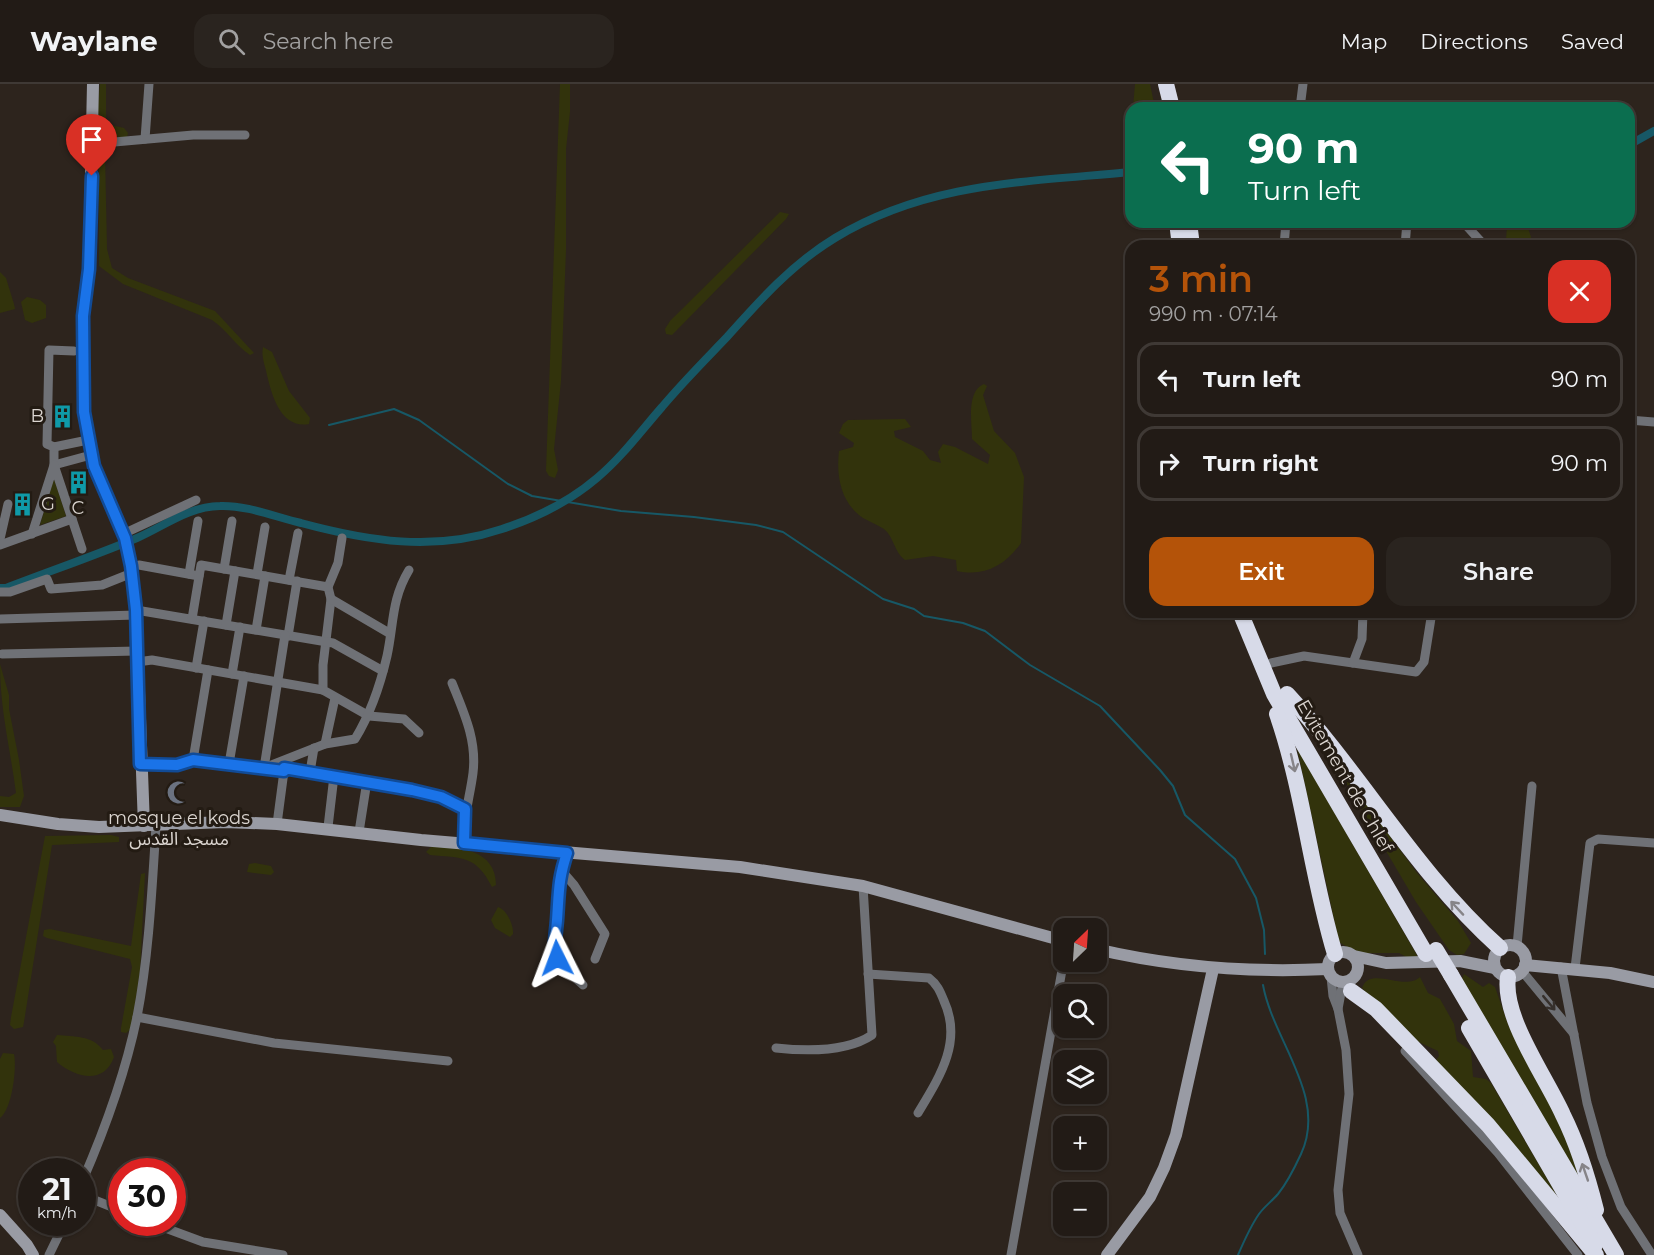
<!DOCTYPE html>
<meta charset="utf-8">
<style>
body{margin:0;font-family:Montserrat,"Noto Sans Arabic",sans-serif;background:#2a241f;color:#f1f3f6;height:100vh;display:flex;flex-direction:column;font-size:22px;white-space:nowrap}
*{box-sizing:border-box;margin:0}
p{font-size:20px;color:#a2a1a1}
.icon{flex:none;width:33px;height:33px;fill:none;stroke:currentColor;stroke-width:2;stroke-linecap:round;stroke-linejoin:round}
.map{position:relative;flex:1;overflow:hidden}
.drawer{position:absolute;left:1125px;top:156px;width:510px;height:378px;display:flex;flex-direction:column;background:#221b16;border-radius:18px;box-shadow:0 2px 4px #0004,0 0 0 2px #3f3935}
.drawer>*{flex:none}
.top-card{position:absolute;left:1125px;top:18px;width:510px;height:126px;border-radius:18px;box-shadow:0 2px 4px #0004,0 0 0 2px #3f3935;background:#0b6e4f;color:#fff;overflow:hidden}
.needle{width:39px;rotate:25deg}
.tools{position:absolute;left:1053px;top:834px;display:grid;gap:12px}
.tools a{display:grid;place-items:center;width:54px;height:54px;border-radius:12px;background:#221b16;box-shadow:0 2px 4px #0004,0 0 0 2px #3f3935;font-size:30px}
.speed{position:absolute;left:18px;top:1074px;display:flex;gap:12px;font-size:30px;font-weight:700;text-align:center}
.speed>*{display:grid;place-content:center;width:78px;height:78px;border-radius:50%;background:#221b16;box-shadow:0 2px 4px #0004,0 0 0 2px #3f3935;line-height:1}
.speed small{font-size:15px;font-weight:400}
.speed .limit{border:9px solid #d22;background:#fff;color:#111}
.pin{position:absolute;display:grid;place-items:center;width:51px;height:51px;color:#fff;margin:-62px -26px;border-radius:50% 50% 50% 0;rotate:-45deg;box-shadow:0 0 6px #0007}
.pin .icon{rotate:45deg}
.me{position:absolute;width:66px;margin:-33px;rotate:357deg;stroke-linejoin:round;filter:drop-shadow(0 0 4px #0008)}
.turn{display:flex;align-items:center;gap:21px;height:126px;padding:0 24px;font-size:27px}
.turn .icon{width:78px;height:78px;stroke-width:2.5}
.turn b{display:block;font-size:42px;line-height:51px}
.round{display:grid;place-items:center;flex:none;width:63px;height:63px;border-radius:18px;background:#2a241f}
.summary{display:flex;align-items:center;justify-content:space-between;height:102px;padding:0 24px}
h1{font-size:36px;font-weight:600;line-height:45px;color:#b45309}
.button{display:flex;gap:12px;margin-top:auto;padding:12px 24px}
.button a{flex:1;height:69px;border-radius:18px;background:#b45309;color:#fff;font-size:24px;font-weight:600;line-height:69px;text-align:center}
.button a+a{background:#2a241f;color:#f1f3f6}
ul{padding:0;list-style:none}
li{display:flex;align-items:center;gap:18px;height:75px;margin:0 12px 9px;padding:0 12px;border:3px solid #3f3935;border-radius:18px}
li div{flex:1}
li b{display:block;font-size:22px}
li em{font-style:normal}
header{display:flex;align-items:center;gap:36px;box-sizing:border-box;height:84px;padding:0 30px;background:#221b16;border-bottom:2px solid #3f3935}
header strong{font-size:28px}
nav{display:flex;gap:33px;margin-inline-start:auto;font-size:21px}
.search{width:420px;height:54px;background:#2a241f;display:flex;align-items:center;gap:15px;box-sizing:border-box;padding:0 21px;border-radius:18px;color:#a2a1a1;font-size:22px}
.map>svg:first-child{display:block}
.green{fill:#32330c}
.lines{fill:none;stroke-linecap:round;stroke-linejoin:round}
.stream{stroke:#175866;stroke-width:2}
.canal{stroke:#175866;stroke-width:8}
.street{stroke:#6f7176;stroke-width:9}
.secondary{stroke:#999ba4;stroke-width:12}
.highway{stroke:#d7dae8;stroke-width:16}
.highway-bridge{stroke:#d7dae8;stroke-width:16}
.oneway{stroke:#868488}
.oneway2{stroke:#36302c}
.route-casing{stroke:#114b97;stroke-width:15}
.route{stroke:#1a73e8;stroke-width:10}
.labels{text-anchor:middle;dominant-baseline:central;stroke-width:6;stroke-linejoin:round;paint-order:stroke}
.poi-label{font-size:18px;fill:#dbd5d0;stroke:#231b13}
.street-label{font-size:18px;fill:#dbd5d0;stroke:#231b13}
</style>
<header>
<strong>Waylane</strong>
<div class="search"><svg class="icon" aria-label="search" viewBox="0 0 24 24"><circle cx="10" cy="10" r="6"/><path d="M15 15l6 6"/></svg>Search here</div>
<nav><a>Map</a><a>Directions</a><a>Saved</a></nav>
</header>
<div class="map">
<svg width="1654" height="1171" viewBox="0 0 1654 1171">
<rect width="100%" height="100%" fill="#2d241d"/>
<g class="green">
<path d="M100,0H106V40L124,44L128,49L127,53L98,56L96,43Z"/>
<path d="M560,0H570V28L566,65V166L561,297L554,365L558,386L555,394L549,392L546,387Z"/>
<path d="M1135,0H1150L1155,24H1133Z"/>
<path d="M105,69L107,165L112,184L128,194L215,227L254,269L250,271C235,261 227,246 212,236L123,200L99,182V71Z"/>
<path d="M780,128L789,130L786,135L672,251L666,250L665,245L670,237Z"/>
<path d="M1519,138H1526L1531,153L1529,162H1510L1506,156L1507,142L1510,139L1517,141Z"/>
<path d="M0,188L6,194L14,220L15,225L0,229Z"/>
<path d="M27,213L40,216L46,221V234L32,239L25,236L21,218Z"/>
<path d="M263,263L272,268L289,307L310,334L309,340C281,345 272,312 267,291C265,281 261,273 263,263Z"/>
<path d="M984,300L987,302L983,311L994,347L1015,369L1024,393L1021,459C1005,482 984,493 957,487L956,476L933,472L905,476C894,468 894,453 884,445C878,441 870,438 863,434C841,419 836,393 839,367L853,363L854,359L839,349L843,340L848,336L905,335L911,343L894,347L895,353L923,367L930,376L941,379L938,368L943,360L955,363L988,380L990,371L972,355C972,339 966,307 984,300Z"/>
<path d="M54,395L66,432L40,441Z"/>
<path d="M0,580L9,611V625L19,676L24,712L20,723H0V712L9,713L16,709C10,663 0,626 0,580Z"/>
<path d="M1297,664L1418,873V879L1399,869H1358L1339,858Z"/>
<path d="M1328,668L1417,789L1458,837L1471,859L1464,870L1457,871L1449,866L1416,818Z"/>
<path d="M111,751L119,753V758L52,761L24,938L23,943L14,945L10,941L11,933L45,752Z"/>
<path d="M431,763C459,763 496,765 496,801L492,803C476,771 462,774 430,771L426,768Z"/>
<path d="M255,779L271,782L274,788L271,791L247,788L249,780Z"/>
<path d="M145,789L140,888L131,945L126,949L121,948V944L132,883L130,875L47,854L43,852L44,846L50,845L131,862L141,790Z"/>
<path d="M498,823C506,825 514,841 513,850L510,853L495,844L491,836Z"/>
<path d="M1464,890L1483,903L1489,899L1495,903L1509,943L1556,1029L1585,1107L1462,895Z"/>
<path d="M1420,893L1428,909L1440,915L1449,931L1454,940L1457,957L1471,967L1473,993L1486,995L1491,999L1583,1156L1435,978L1439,972L1438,967L1408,953L1362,904C1370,881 1404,908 1420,893Z"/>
<path d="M57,951C74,953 92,951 103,966L111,965L114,973C104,1001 76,994 57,978L56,962L53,958Z"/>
<path d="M3,969L14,970C17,984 12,1025 0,1034V975Z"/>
</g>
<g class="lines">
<g class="stream">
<path d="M329,341L394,325L419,336L508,400L532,412L621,427L694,433L756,441L783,448L883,515L914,525L924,532L963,539L985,547L1030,581L1100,622L1160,686L1173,702L1185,731L1235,775L1256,814L1264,846L1265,870"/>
<path d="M1238,1171C1244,1157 1250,1143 1259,1130C1264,1123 1272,1117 1278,1110C1287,1099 1295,1083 1301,1070C1328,1012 1273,957 1263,901"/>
</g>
<g class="canal">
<path d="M1629,61L1654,47"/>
<path d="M0,504H6C50,487 94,472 137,454C164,442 190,422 220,422C247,421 275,433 301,439C368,457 434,468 502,445C536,434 570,417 597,394C622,373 641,347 662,323C682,299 705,276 727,253C760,216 792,180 835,154C928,98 1026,98 1131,88"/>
</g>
<g class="street">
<path d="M1300,24L1303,0"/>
<path d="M145,55L149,0"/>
<path d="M92,60L193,51H245"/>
<path d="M1463,138L1485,162"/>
<path d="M1284,162L1286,138"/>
<path d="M1405,162L1407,138"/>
<path d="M74,267L49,266L47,360L54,363V381L91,371"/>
<path d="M1629,336L1654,338"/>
<path d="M54,363L88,356"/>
<path d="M32,450L54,381L82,465"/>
<path d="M123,450L196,416"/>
<path d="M342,454L338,479L328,503L331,515L323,581V606L369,632L404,635L419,649"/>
<path d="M0,455L8,420"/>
<path d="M0,461L72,435"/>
<path d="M139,481L199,492"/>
<path d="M224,485L232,437"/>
<path d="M189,490L198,437"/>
<path d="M257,490L265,443"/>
<path d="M289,496L298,449"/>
<path d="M0,508H10L47,495L51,505L102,501L132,489"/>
<path d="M331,515L389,549"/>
<path d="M136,526L333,559L383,587"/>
<path d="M0,535L136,531"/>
<path d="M192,535L201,481L328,503"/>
<path d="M226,541L235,487"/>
<path d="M256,546L265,492"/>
<path d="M288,552L297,497"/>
<path d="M2,570L137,567"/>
<path d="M137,578L152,576L323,606"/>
<path d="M1271,579L1304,572L1416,588L1424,578L1432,528"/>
<path d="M1353,579L1362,555L1363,528"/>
<path d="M196,584L204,537"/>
<path d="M232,590L240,543"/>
<path d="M452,599C464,629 477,656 473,689C470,713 463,733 464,758"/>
<path d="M325,660L335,614"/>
<path d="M193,676L208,586"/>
<path d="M140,679L177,681L193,676L264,684L325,660L355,655C371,629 380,602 387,572C394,540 391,516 409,486"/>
<path d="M229,680L244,592"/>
<path d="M284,684L412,706L441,713L465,725"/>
<path d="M268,685L264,684L285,551"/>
<path d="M310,688L314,664"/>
<path d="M277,740L284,687"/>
<path d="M328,743L334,692"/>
<path d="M359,748L367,697"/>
<path d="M567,769L558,798L554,862L560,880L583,901"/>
<path d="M561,786L574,801L605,850L595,875"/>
<path d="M1517,862L1532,702"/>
<path d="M1561,883L1587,1019L1602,1073L1621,1123L1652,1171"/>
<path d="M1575,884L1590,759L1598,755L1654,759"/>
<path d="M1522,887L1574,950"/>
<path d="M868,890L929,894C937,900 940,907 944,917C963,958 939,994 918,1029"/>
<path d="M1331,893L1333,912L1338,925L1346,966L1349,1010L1338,1106L1340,1129L1358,1171"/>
<path d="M1338,925L1343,898"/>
<path d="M137,933L274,959L448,977"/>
<path d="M776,964C804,967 847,968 872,951L863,802"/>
<path d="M1405,967L1498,1069L1578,1171"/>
<path d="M82,1098C105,1045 125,991 137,933C149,871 152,805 156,742"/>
<path d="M82,1111L122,1127"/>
<path d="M149,1138L203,1158L283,1171"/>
<path d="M49,1171L65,1138"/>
<path d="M1011,1171L1064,875"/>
</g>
<g class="secondary">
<path d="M93,0L89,185L83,232L84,328L94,383L125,454L131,481L136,526L144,742"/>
<path d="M0,731L58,740L99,743L225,738L277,740L421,756L740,783L863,802L1064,857"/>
<circle cx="1510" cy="877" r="16"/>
<path d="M1096,865C1173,883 1249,889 1328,885"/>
<circle cx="1343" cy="883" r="15"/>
<path d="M1354,872L1386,879L1460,877L1495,884"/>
<path d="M1525,881L1610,889L1654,898"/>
<path d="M0,1131L27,1161L33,1171"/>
<path d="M1107,1171L1150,1113L1164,1084L1176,1051L1213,885"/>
</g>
<g class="highway">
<path d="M1166,0L1172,24"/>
<path d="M1177,138L1180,162"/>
<path d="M1189,138L1192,162"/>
<path d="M1240,528L1274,610L1426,870"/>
<path d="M1287,610C1362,691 1416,789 1500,864"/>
<path d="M1277,630C1304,708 1311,791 1335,870"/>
<path d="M1451,891L1616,1171"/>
<path d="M1508,893C1502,933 1546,993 1563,1031C1578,1061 1588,1094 1596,1126"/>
<path d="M1351,907L1376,925L1488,1041L1596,1171"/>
<path d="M1469,944L1595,1161"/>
</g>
<path class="highway-bridge" d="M1436,866L1451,891"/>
</g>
<defs><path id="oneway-shaft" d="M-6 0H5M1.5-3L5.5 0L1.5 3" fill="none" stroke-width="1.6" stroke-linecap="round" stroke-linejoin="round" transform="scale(1.5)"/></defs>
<g class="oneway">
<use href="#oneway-shaft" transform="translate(1293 679) rotate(77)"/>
<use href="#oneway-shaft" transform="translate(1457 824) rotate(-133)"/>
<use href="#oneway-shaft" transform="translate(1585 1088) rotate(-109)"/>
</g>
<use class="oneway2" href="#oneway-shaft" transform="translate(1549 919) rotate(50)"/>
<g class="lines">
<defs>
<path id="route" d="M92,92L89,185L83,232L84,328L94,382L125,454L131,482L136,526L140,680L177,681L193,676L284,687V684L412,706L441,713L465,725L464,759L567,769C558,796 559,809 557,836C556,850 553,860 557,874"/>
</defs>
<use href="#route" class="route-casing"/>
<use href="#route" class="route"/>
</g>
<defs>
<symbol id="building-bare" viewBox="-9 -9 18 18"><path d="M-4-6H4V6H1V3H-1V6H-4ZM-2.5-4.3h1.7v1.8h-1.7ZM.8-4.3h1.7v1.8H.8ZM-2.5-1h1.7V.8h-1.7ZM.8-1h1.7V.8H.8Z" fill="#0f9aa8" stroke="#231b13" stroke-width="2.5" paint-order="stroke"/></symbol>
<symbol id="mosque-bare" viewBox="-9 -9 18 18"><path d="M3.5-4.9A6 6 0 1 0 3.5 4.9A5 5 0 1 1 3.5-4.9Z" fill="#6b7280" stroke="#231b13" stroke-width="2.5" paint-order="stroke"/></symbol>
</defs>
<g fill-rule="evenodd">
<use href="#building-bare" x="46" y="316" width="33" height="33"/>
<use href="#building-bare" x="62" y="382" width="33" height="33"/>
<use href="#building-bare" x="6" y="404" width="33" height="33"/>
<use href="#mosque-bare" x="162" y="692" width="33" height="33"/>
</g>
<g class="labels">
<g class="poi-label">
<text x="44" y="332" text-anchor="end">B</text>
<text x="41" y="420" text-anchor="start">G</text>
<text x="78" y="424">C</text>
<text x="179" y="734">mosque el kods<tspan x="179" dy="21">مسجد القدس</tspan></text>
</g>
<g class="street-label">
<text transform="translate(1345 692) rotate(60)">Evitement de Chlef</text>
</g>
</g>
</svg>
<div class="tools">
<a><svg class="needle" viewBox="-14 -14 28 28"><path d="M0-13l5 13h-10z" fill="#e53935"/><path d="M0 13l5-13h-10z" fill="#a2a1a1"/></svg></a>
<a><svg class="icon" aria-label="search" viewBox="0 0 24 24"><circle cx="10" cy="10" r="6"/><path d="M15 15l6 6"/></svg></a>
<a><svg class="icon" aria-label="layers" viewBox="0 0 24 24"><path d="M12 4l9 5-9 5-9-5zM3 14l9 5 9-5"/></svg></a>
<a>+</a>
<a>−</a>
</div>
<div class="speed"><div>21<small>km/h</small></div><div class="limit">30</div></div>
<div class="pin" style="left:92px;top:92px;background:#d93025"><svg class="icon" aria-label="arrive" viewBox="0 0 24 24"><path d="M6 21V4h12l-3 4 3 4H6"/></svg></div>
<svg class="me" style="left:557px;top:874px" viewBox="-20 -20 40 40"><path d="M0-17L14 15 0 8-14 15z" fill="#1a73e8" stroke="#fff" stroke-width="4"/></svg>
<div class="top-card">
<div class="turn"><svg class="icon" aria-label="left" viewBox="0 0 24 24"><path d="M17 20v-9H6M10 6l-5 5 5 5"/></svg><div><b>90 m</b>Turn left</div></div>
</div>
<section class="drawer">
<div class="summary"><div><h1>3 min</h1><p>990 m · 07:14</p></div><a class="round" style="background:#d93025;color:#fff"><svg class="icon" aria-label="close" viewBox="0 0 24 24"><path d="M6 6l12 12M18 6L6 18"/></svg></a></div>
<ul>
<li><svg class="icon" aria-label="left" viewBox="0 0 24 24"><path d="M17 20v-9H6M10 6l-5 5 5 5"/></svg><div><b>Turn left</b></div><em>90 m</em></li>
<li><svg class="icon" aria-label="right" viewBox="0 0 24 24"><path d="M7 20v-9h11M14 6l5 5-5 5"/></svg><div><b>Turn right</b></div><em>90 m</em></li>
</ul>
<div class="button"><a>Exit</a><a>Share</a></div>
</section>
</div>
